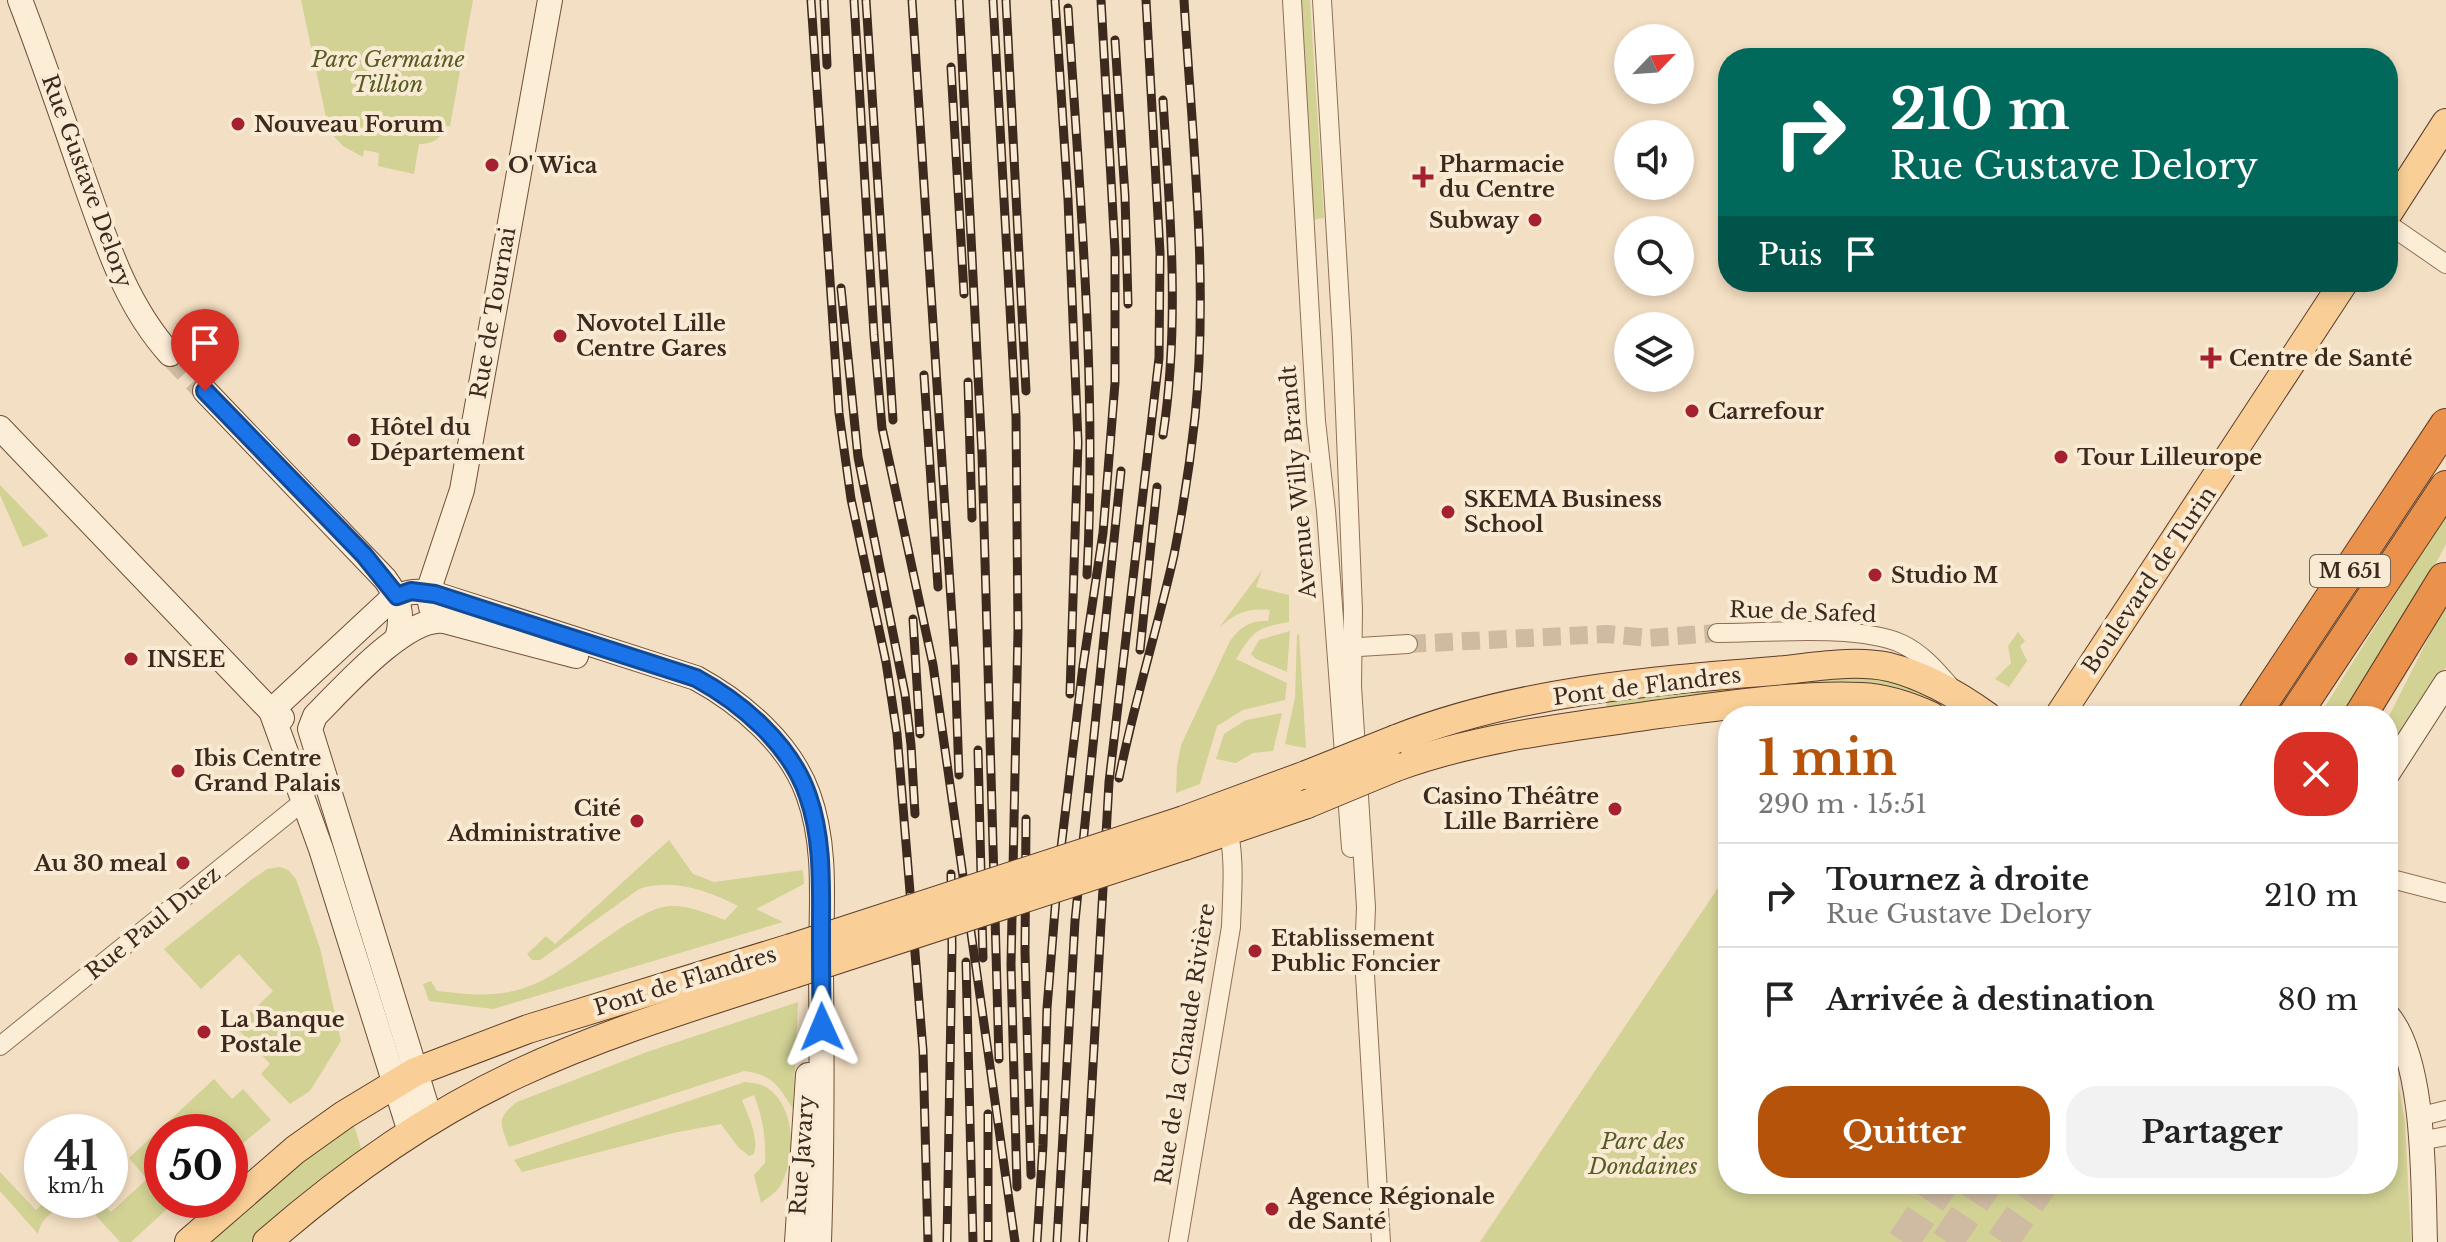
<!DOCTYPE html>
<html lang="fr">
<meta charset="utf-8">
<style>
body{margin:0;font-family:"Libre Baskerville",serif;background:#f2f2f2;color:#222;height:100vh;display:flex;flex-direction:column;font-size:30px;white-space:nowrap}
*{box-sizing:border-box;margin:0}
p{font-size:26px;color:#767676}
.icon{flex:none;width:44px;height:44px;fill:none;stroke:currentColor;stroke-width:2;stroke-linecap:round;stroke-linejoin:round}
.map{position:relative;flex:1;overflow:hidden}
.side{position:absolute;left:1718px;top:706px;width:680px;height:488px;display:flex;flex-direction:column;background:#fff;border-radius:32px;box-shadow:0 4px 12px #0003}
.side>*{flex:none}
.guide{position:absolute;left:1718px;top:48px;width:680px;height:244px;border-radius:32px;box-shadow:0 4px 12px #0003;background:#00695c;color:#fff;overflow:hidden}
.needle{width:52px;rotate:65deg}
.controls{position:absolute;left:1614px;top:24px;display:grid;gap:16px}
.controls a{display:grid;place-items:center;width:80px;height:80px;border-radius:50%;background:#fff;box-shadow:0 4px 12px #0003;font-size:40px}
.speed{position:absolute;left:24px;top:1114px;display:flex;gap:16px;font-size:40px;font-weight:700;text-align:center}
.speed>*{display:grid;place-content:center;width:104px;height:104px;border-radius:50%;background:#fff;box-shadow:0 4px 12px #0003;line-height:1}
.speed small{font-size:20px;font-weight:400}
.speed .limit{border:12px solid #d22;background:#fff;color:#111}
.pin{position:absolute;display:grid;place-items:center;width:68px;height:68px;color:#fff;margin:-82px -34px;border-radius:50% 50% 50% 0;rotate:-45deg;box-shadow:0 0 8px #0007}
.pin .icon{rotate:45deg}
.me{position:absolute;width:88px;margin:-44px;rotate:359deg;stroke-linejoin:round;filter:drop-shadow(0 0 6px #0008)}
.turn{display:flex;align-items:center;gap:28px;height:168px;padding:0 40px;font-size:36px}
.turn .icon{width:104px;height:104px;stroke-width:2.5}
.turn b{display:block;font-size:56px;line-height:68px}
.then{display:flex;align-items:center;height:76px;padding:0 40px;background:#0003;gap:16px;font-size:30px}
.round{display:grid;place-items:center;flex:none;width:84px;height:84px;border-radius:32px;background:#f2f2f2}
.summary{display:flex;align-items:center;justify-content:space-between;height:136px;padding:0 40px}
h1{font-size:48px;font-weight:700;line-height:60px;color:#b45309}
.action{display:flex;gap:16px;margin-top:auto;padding:16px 40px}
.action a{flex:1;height:92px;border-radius:32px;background:#b45309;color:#fff;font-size:32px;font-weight:700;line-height:92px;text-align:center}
.action a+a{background:#f2f2f2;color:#222}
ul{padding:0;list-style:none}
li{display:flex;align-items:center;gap:24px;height:104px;padding:0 40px;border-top:2px solid #e0e0e0}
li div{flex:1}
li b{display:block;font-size:30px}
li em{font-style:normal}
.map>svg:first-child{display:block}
.green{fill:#d2d295}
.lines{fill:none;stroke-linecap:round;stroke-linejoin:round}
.street-tunnel{stroke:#cfbba2;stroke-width:18;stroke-dasharray:18 9;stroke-linecap:butt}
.secondary-tunnel{stroke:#cfbba2;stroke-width:24;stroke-dasharray:24 12;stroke-linecap:butt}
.highway-tunnel{stroke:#cfbba2;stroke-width:32;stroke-dasharray:32 16;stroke-linecap:butt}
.street-casing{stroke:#8f6f57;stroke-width:20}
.secondary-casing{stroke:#714f3a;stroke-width:26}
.primary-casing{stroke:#5c3d2c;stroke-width:30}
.highway-casing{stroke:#5c3d2c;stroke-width:34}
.street{stroke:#fcedd7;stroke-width:18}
.secondary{stroke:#fcedd7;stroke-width:24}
.primary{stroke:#f9cf97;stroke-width:28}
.highway{stroke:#ea924b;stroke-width:32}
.rail-casing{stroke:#3d291d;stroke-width:9}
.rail{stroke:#f9ead3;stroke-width:6;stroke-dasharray:18;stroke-linecap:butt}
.primary-bridge-casing{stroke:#5c3d2c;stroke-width:30;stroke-linecap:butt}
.primary-bridge{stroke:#f9cf97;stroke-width:28}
.route-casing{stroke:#114b97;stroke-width:20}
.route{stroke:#1a73e8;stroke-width:14}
.poi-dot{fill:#a52130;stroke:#f9ead3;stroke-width:3}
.labels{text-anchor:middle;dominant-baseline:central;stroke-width:8;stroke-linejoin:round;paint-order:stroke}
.shield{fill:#f9ead3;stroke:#756354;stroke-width:2}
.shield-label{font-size:20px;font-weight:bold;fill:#3d291d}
.park-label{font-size:22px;font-style:italic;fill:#545c21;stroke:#f9ead3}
.poi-label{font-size:22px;font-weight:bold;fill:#3d291d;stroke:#f9ead3;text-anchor:start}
.street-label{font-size:22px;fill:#3d291d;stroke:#f9ead3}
</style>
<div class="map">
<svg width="2446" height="1242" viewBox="0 0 2446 1242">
<rect width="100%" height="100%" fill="#f3dfc3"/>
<g class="green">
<path d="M301,0H473L450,126H445C441,139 433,144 419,144L414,174L378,166L379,153L364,150L363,157L343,146L329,131Z"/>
<path d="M1298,0H1310L1324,218L1311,220Z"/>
<path d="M0,485L49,536L23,547L0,495Z"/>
<path d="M2446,514V544L2376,677L2349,716H2319Z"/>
<path d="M1262,570L1256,587L1289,595V622C1255,628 1254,631 1236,659L1287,683L1285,700L1243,710L1217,726L1200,784L1176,793L1177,766L1181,745L1230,641C1240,627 1250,620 1268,621L1270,610C1247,608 1235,613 1219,628Z"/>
<path d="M2446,603V667L2388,755V718Z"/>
<path d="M1290,631L1287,672L1256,659L1251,654L1259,640Z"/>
<path d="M2018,632L2025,641L2020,646L2027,661L2009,687L1995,679L2011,663L2008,646Z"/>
<path d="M1299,634L1306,748L1285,744L1295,698L1297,635Z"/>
<path d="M1855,675L1909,684L1968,716H1953L1936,706L1607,710L1606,699Z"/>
<path d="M1282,713L1273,751L1253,753L1236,763L1216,759L1224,734L1246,720Z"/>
<path d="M669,840L693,874L714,882L803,870L804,884L756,909L783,922L493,1009L429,1001L423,984L431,981L437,991C475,995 503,999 539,982C575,966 639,905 672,906C691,906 708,914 725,920L738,906C707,890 673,878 639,889L540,960H532L527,954L546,936L555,944Z"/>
<path d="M280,867L288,870L296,879L320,948L341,1041L310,1091L290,1104L261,1074L270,1064L236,1027L273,991L239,954L201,989L164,949L251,880L267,869Z"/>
<path d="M1728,873V1184H1950L1956,1188L1958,1184H2388V1055L2392,1058L2395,1066L2405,1122L2411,1242H1480Z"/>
<path d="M798,1002L793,1109C777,1084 773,1075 744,1071L509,1147C501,1124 495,1119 517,1102L647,1052Z"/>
<path d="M214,1079L232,1099L243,1089L271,1120L230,1154V1132H162V1200H177L131,1242H120L82,1200H99L111,1212L147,1179L129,1158Z"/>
<path d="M745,1082C752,1083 759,1083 764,1086C796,1103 797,1158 780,1186C776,1193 767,1198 761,1203L754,1175L765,1163C766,1140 763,1117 754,1095L742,1100C748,1116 759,1136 754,1154L749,1156L738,1147L721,1124L673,1133L522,1172L514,1160Z"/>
<path d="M353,1122L362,1151L250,1242H205L244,1206Z"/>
<path d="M0,1172L36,1210L47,1200H80C62,1206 42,1213 38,1234L0,1191Z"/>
</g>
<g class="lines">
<path class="street-tunnel" d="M1408,644L1607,634L1649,638L1717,633"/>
<path class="secondary-tunnel" d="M170,354L205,391"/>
<g class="highway-tunnel">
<path d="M1903,1242L1942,1184"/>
<path d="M1947,1242L1986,1184"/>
<path d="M2002,1242L2042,1184"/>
</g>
<defs>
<g id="street">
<path d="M1292,0L1316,421L1326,511L1351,848"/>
<path d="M1322,0L1342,338L1353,610L1352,686L1366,907L1364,958L1381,1242"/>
<path d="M2388,224L2446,264"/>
<path d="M1717,633C1766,633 1859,624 1902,644C1921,653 1935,669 1949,685"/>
<path d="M1343,648L1408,644"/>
<path d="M2388,878L2446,893"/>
<path d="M0,1046L305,800"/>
<path d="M2418,1117L2446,1110"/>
<path d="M2420,1141L2446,1136"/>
<path d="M1178,1242L1231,927C1232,892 1236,854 1226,821"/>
</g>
<g id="secondary">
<path d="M20,0C42,57 62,116 82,174C105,238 124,303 170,354"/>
<path d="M205,391L385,579C399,598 404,615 397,639"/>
<path d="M0,428L271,711L282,718"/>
<path d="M431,607L428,592L462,490L550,0"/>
<path d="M271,711L387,603C402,592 416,589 435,594L696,678C742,703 790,744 808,794C829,851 820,915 821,975C822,1064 822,1153 819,1242"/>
<path d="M271,711L321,849L410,1132"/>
<path d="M2388,773L2446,683"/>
<path d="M2388,1016C2426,1061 2423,1183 2425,1242"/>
<path d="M431,1121L310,729L315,716C342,689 406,616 444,621L576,656"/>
<path d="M797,1242L808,1075"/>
</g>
<g id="primary">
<path d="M2388,213L2446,123"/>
<path d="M2059,716L2344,282"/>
<path d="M1396,739C1514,692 1648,681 1774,671C1810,668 1853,659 1889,667C1925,676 1958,695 1987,716"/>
<path d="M1396,767C1481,736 1571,727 1660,714C1722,706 1798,694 1861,697C1886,698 1909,706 1931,716"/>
<path d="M1184,820L1306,775"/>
<path d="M1184,846L1307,804"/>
<path d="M189,1242L295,1150L344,1115L415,1072L528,1029L791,948"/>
<path d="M267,1242C344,1175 426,1116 519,1073C607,1032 701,1004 793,974"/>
</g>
<g id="highway">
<path d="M2253,716L2446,425"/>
<path d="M2294,716L2446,487"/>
<path d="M2360,716L2444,579"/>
</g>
</defs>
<use href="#street" class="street-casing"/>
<use href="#secondary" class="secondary-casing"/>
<use href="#primary" class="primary-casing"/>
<use href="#highway" class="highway-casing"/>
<use href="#street" class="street"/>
<use href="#secondary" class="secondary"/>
<use href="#primary" class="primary"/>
<use href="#highway" class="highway"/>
<defs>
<g id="rail">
<path d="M811,0L839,413L851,499L886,662L897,734L923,1050L928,1242"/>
<path d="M824,0L827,65"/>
<path d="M854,0L874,335L882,428L933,665L1015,1242"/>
<path d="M866,0L893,420"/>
<path d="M912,0L955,662L959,775"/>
<path d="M959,0L982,454L999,1059"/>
<path d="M993,0L1016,417L1018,630L1011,965L1017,1187"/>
<path d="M1006,0L1026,391"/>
<path d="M1055,0L1068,199L1078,442L1070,694"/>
<path d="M1068,8C1080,196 1097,386 1087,575"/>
<path d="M1115,40L1125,196L1128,304"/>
<path d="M951,67L964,294"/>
<path d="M841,288L858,457L905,694L911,745L915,814"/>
<path d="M924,375L938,587"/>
<path d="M968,382L972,518"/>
<path d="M1163,435C1180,323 1170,212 1163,100"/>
<path d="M913,619L920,734"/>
<path d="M1140,650L1157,487"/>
<path d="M978,750L983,958"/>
<path d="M1119,778C1134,703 1157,630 1174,555C1183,509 1190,463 1195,417C1209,279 1192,138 1184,0"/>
<path d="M1026,819L1025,951L1031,1175"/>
<path d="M966,962L973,1242"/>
<path d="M988,1114V1242"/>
<path d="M947,1242L952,947L951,874"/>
<path d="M1037,1242L1043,1145L1047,1008L1058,873L1083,666L1103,533L1115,383V251L1101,0"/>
<path d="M1057,1242L1075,921L1121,471"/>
<path d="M1083,1242L1109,782L1159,358L1160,253L1146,0"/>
</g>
</defs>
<use href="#rail" class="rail-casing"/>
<use href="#rail" class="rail"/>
<defs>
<g id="primary-bridge">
<path d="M1306,775L1396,739"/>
<path d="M1307,804L1396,767"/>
<path d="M791,948L1184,820"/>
<path d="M793,974L1184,846"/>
</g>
</defs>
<use href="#primary-bridge" class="primary-bridge-casing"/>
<use href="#primary-bridge" class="primary-bridge"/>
</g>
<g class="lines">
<defs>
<path id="route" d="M205,391L364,555L397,596L411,591L435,594L696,678C742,703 791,745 808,796C823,839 821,884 821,929C821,962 821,995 822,1027"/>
</defs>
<use href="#route" class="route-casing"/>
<use href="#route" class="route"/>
</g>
<g class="poi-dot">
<circle cx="238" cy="124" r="8"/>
<circle cx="492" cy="165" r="8"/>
<path d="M1419 165h8v8h8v8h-8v8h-8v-8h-8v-8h8z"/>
<circle cx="1535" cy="220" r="8"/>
<circle cx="560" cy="336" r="8"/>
<path d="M2207 346h8v8h8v8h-8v8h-8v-8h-8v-8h8z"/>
<circle cx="1692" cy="411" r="8"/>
<circle cx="354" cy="440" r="8"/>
<circle cx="2061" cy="457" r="8"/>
<circle cx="1448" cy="512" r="8"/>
<circle cx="1875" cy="575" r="8"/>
<circle cx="131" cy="659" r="8"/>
<circle cx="178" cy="771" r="8"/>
<circle cx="1615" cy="809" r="8"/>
<circle cx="637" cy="821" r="8"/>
<circle cx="183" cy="863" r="8"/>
<circle cx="1255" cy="951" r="8"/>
<circle cx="204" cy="1032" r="8"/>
<circle cx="1272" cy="1209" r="8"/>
</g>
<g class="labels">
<rect class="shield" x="2310" y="555" width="80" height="32" rx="6"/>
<g class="shield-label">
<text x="2350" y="571">M 651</text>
</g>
<g class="park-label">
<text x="388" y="59">Parc Germaine<tspan x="388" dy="25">Tillion</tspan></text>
<text x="1643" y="1141">Parc des<tspan x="1643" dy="25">Dondaines</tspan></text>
</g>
<g class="poi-label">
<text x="254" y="124">Nouveau Forum</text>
<text x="1439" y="164">Pharmacie<tspan x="1439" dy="25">du Centre</tspan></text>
<text x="508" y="165">O' Wica</text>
<text x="1519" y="220" text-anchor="end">Subway</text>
<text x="576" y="323">Novotel Lille<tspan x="576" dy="25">Centre Gares</tspan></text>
<text x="2229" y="358">Centre de Santé</text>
<text x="1708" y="411">Carrefour</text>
<text x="370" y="427">Hôtel du<tspan x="370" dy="25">Département</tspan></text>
<text x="2077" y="457">Tour Lilleurope</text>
<text x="1464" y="499">SKEMA Business<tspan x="1464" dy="25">School</tspan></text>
<text x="1891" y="575">Studio M</text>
<text x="147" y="659">INSEE</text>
<text x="194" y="758">Ibis Centre<tspan x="194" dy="25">Grand Palais</tspan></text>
<text x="1599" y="796" text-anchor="end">Casino Théâtre<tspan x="1599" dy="25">Lille Barrière</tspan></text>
<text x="621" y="808" text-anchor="end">Cité<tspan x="621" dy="25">Administrative</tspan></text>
<text x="167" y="863" text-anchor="end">Au 30 meal</text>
<text x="1271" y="938">Etablissement<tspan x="1271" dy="25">Public Foncier</tspan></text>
<text x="220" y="1019">La Banque<tspan x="220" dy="25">Postale</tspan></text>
<text x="1288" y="1196">Agence Régionale<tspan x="1288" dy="25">de Santé</tspan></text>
</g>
<g class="street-label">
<text transform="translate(87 181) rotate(70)">Rue Gustave Delory</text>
<text transform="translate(493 313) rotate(-80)">Rue de Tournai</text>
<text transform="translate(1298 482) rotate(-95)">Avenue Willy Brandt</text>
<text transform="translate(2149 580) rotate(-56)">Boulevard de Turin</text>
<text transform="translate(1803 612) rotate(2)">Rue de Safed</text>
<text transform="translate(1647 686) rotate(-7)">Pont de Flandres</text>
<text transform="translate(153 923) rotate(-39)">Rue Paul Duez</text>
<text transform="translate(685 981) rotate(-17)">Pont de Flandres</text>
<text transform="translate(1185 1044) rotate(-81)">Rue de la Chaude Rivière</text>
<text transform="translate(802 1155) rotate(-86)">Rue Javary</text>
</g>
</g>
</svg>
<div class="controls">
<a><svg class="needle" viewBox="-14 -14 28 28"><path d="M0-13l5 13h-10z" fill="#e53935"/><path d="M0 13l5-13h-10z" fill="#767676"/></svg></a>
<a><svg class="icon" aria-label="sound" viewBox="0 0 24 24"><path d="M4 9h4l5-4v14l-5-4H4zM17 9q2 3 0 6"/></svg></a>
<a><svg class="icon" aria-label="search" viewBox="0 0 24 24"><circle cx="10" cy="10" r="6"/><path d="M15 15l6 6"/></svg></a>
<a><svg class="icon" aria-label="layers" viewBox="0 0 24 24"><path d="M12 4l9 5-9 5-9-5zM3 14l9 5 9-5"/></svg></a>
</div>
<div class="speed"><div>41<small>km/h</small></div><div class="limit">50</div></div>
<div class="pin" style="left:205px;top:391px;background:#d93025"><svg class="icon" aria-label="arrive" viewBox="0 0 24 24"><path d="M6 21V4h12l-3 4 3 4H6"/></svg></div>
<svg class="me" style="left:822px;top:1027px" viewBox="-20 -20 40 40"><path d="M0-17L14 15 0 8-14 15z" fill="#1a73e8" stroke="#fff" stroke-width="4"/></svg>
<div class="guide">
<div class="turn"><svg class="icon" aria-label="right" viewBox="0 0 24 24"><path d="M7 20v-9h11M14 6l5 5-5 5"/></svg><div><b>210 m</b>Rue Gustave Delory</div></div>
<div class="then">Puis<svg class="icon" aria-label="arrive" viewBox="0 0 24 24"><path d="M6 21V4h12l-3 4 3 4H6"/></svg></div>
</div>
<section class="side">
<div class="summary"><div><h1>1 min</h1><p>290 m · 15:51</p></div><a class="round" style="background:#d93025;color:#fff"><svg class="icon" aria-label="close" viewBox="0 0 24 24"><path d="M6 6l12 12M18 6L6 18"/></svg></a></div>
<ul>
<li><svg class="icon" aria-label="right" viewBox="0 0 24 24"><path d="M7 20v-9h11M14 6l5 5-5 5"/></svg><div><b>Tournez à droite</b><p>Rue Gustave Delory</p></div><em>210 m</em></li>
<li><svg class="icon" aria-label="arrive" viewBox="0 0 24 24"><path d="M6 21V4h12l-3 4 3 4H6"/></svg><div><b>Arrivée à destination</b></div><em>80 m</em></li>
</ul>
<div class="action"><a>Quitter</a><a>Partager</a></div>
</section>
</div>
